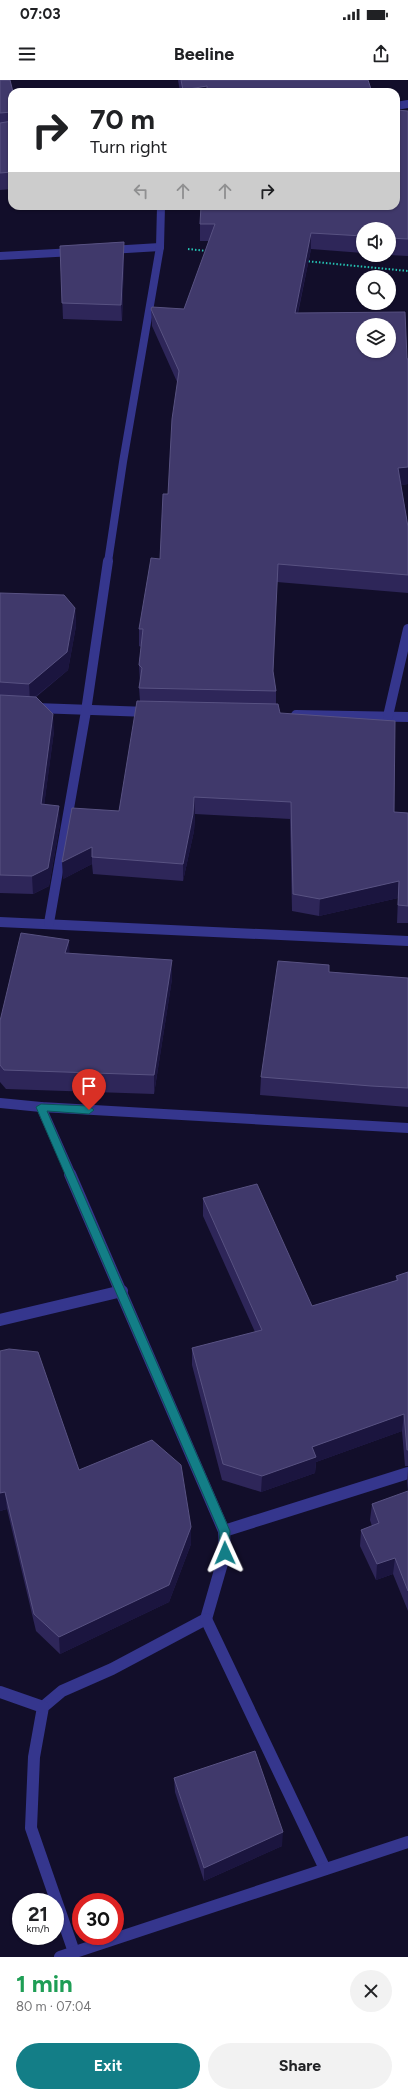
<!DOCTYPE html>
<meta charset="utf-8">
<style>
body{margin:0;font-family:Figtree,sans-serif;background:#f2f2f2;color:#202124;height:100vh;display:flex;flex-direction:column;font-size:15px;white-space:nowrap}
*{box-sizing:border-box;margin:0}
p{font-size:13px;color:#757577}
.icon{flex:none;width:22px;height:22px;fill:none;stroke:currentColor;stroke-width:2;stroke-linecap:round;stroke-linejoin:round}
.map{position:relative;height:1877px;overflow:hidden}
.details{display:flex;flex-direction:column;background:#fff;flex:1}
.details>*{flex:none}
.banner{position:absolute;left:8px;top:8px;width:392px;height:122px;border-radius:12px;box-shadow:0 1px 3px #0004;background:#fff;color:#202124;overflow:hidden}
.buttons{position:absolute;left:356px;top:142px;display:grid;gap:8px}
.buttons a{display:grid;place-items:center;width:40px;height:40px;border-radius:50%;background:#fff;box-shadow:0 1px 3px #0004;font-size:20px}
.speed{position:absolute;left:12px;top:1813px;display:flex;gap:8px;font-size:20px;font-weight:700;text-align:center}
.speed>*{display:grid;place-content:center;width:52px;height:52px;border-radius:50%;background:#fff;box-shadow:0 1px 3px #0004;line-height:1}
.speed small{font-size:10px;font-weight:400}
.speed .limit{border:6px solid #d22;background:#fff;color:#111}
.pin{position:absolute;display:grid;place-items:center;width:34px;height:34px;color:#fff;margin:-41px -17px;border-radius:50% 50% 50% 0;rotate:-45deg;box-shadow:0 0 4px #0007}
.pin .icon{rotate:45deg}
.me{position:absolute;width:44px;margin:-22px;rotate:359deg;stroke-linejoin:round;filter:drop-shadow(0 0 3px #0008)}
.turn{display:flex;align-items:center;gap:14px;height:84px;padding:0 16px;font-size:18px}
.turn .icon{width:52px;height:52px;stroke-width:2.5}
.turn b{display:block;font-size:28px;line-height:34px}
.lanes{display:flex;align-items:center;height:38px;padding:0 16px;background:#0003;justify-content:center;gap:20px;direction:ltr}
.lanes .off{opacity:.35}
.round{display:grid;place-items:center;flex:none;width:42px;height:42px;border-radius:21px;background:#f2f2f2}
.summary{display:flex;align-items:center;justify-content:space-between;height:68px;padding:0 16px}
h1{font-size:24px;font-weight:700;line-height:30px;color:#1e9e55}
.cta{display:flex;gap:8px;margin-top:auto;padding:8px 16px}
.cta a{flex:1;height:46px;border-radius:24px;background:#137e87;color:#fff;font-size:16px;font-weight:700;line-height:46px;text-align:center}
.cta a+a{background:#f2f2f2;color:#202124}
.status{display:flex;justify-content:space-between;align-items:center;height:28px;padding:0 20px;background:#fff;direction:ltr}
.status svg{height:11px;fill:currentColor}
header{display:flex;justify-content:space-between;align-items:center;height:52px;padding:0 16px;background:#fff;font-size:18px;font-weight:700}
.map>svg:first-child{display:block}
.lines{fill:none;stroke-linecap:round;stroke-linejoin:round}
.path{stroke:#25c5b5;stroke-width:2;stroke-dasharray:1.5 2;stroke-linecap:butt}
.minor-far2{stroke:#35368d;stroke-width:8}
.minor-far1{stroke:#35368d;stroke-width:10}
.minor{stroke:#35368d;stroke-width:12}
.wall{fill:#2e2659}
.shaded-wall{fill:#1b153f}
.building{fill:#40396b;stroke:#585282;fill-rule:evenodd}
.route{fill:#137e87;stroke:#0c5258}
</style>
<div class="status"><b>07:03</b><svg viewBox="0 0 49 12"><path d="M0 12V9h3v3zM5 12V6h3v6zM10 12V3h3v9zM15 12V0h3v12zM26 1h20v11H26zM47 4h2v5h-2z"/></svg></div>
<header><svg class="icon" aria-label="menu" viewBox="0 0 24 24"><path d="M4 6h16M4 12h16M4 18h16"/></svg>Beeline<svg class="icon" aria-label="share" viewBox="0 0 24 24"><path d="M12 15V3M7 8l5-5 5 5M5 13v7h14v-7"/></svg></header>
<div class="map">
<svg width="408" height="1877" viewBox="0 0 408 1877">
<rect width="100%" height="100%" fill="#120e2a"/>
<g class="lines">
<g class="path">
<path d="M188,169L207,171"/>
<path d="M305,181L408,191"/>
</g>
<g class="minor-far2">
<path d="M396,26L408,24"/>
<path d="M110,170L160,167"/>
<path d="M0,176L74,172"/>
<path d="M108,482L123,382L160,167L161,126"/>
</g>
<g class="minor-far1">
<path d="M36,628L148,632"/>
<path d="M296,635L408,637"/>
<path d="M388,636L408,549"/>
<path d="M0,842L408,861"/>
<path d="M49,843L86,631L108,481"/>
<path d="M0,1023L41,1027L408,1048"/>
<path d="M41,1027L71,1095"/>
</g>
<g class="minor">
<path d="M70,1094L224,1451L225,1473L206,1539L112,1589L62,1611L43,1627L34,1677L31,1748L74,1872"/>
<path d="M0,1240L122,1211"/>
<path d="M224,1451L408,1393"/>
<path d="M206,1539L325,1789"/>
<path d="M0,1612L43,1627"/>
<path d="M60,1877L408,1762"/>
</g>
</g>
<g class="wall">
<path d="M0,0L12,12V109L0,110Z"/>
<path d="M178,0H368L372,12H180Z"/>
<path d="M408,31V176L389,175V149H363V173L311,169L298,233L407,278L408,280V404L401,405L408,447V513L277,502L273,592L276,611V624L280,633L394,732L408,733V843H397L398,818L319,836L292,831L290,739L195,734L194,751L183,801L93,794L92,784L63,799L119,731L140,621L139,608L140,603L139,585L141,567L139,566V549L160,479L168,414L178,304L152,246L151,229H184L209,161H200V144Z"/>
<path d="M124,162V178L122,241L63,239L60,166Z"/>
<path d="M0,513L75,528L76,546L68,590L36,617L54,651L44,725L60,744L49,806L33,814L0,813Z"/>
<path d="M69,860V873L172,899L154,1014L6,1009L0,1002V941Z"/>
<path d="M329,892L408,898V1027L370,1024L260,1015L261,997Z"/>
<path d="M203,1118L312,1226L396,1201V1196L408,1192V1386H405L402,1351L316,1382L315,1393L261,1412L222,1400L192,1285V1268L255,1252L203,1136Z"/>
<path d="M0,1271L79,1390L191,1464L169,1522L60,1574L36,1551L7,1429L0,1431Z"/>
<path d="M408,1390V1531L393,1494L376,1500L360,1466L361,1450L372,1446L370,1440L372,1424L408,1412L407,1401Z"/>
<path d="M174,1698L282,1766L204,1801L175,1712Z"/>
</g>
<g class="shaded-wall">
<path d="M207,6V12H183V10Z"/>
<path d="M311,153V169L294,250L295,233Z"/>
<path d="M124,162V178L122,241L121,225Z"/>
<path d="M408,387V404L397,406L398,388Z"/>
<path d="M75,528L76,546L68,590L30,621L29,604Z"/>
<path d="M53,634L54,651L42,742L41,724Z"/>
<path d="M194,717L195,734L194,751L183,801V784Z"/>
<path d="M59,726L60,744L49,806L33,814L32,796Z"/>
<path d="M92,767V784L63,799L62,782Z"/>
<path d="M399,801L398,818L319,836L320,819Z"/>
<path d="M69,860L70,880L65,873Z"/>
<path d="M172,880V899L154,1014V995Z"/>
<path d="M404,1334L402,1351L316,1382L315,1393L261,1412L262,1396L312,1367Z"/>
<path d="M5,1412L7,1429L0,1431V1413Z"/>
<path d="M191,1447V1464L169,1522L60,1574L59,1557Z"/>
<path d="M395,1478L393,1494L376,1500L377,1484Z"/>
<path d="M283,1752L282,1766L204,1801V1788Z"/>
</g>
<g class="building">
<path d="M0,0H10L13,12H12V32L0,33Z"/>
<path d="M181,0H368L372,12H207V6L183,10Z"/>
<path d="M396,30L408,31V159L389,158V149H363V156L311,153L295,233L405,232L407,278L408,280V387L398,388L408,447V495L278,484L273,591L276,611L139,608L142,588L139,585L143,549H139L151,478L160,479L163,414H168L172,339L179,291L151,229L152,227L184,229L215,144H200L201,126H396ZM363,245H389V271H363Z"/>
<path d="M12,41V92L0,93V43Z"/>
<path d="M124,162L121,225L62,223L60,166Z"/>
<path d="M0,513L64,515L75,528L67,572L29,604L0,602Z"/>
<path d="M0,615L36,617L53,634L41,724L59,726L48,788L32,796L0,795Z"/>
<path d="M137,621L278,624L280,633L395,641L394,732L408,733V826L398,825L399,801L320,819L293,814L291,722L194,717L193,734L183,784L92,777V767L62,782L72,728L119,731Z"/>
<path d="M21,853L69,860L65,873L172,880L154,995L4,990L0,985V941Z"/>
<path d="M278,881L329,885V892L408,898V1008L371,1006L261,997Z"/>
<path d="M257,1104L312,1226L398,1200L396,1196L408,1192V1370H407L404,1334L312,1367L316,1377L262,1396L223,1384L192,1268L262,1250L203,1118Z"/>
<path d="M9,1269L38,1272L79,1390L152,1360L181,1385L191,1447L169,1505L59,1557L34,1534L5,1412L0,1413V1271Z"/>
<path d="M408,1411V1511L395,1478L377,1484L361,1450L379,1443L372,1424Z"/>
<path d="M255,1671L283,1752L204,1788L174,1698Z"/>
</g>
<path class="route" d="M41,1024L89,1026L94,1030L89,1034L47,1031L230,1451L228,1477H221L219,1451L36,1027Z"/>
</svg>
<div class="buttons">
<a><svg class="icon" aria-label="sound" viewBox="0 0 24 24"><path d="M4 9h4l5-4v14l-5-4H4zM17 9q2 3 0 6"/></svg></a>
<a><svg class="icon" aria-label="search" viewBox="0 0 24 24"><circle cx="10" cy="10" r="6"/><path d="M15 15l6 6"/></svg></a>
<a><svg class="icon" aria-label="layers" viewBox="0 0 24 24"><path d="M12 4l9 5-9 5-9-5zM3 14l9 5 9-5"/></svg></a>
</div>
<div class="speed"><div>21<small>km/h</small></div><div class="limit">30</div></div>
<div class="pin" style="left:89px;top:1030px;background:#d93025"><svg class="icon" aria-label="arrive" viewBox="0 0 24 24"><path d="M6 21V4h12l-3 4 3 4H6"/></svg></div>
<svg class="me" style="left:225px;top:1473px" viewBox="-20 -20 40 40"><path d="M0-17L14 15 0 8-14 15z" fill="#137e87" stroke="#fff" stroke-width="4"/></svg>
<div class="banner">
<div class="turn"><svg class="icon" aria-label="right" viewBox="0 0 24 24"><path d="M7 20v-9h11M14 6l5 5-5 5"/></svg><div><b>70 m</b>Turn right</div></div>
<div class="lanes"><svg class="icon off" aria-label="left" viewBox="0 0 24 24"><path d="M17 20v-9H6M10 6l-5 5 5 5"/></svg><svg class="icon off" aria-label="ahead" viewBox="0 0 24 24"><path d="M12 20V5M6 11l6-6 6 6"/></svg><svg class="icon off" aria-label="ahead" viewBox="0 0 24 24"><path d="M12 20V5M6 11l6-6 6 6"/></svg><svg class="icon" aria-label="right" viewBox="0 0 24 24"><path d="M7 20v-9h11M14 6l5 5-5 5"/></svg></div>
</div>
</div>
<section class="details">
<div class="summary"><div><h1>1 min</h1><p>80 m · 07:04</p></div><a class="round"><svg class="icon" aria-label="close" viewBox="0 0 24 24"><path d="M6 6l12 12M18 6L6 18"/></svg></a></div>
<div class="cta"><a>Exit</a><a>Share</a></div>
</section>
